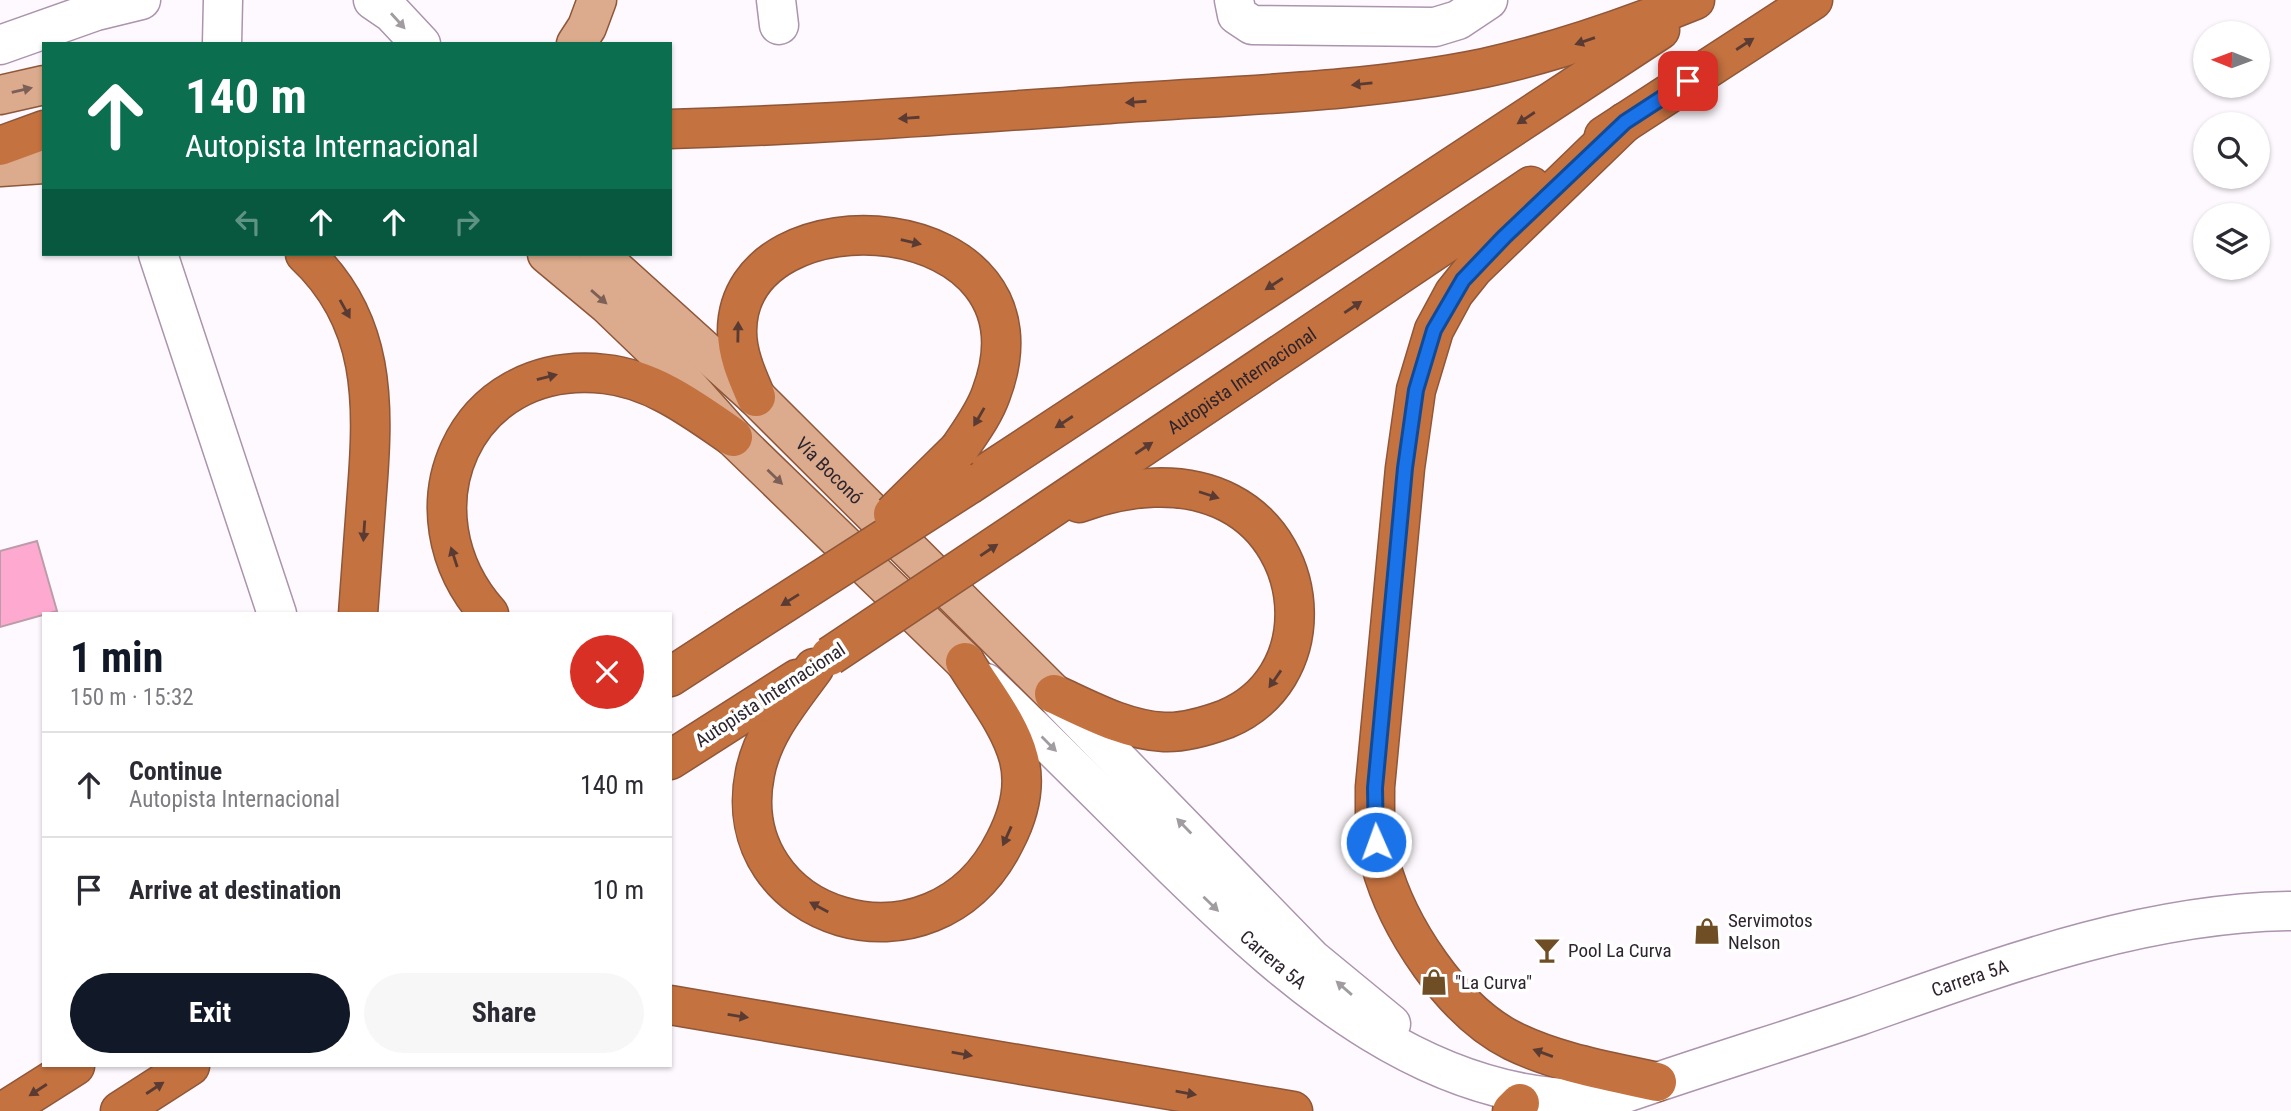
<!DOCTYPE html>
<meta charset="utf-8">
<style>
body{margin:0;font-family:"Roboto Condensed",sans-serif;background:#f7f7f7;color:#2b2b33;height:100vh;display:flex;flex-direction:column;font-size:26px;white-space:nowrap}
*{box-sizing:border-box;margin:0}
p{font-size:23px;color:#7c7c81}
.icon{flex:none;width:38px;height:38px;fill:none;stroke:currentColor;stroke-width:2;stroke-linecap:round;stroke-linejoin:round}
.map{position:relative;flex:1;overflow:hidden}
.sheet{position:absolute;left:42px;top:612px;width:630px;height:455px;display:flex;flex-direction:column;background:#fff;border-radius:0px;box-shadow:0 2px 5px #0004}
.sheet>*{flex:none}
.hud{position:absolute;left:42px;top:42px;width:630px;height:214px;border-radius:0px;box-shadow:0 2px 5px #0004;background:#0b6e4f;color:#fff;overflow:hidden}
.needle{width:46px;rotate:271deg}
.controls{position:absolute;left:2193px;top:21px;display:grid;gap:14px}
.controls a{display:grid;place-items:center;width:77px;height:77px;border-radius:50%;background:#fff;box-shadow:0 2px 5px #0004;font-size:35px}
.pin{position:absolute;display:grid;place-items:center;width:60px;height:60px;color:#fff;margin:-30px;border-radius:14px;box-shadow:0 4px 10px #0006}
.me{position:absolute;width:77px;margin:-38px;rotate:358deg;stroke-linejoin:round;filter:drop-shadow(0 0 5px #0008)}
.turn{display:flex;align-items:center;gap:24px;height:147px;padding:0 28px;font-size:32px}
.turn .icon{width:91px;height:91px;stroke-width:2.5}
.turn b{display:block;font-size:49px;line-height:60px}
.lanes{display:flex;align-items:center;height:66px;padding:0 28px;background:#0003;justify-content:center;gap:35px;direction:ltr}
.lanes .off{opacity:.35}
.round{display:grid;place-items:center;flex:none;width:74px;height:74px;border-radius:37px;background:#f7f7f7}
.head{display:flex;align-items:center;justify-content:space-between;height:119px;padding:0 28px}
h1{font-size:42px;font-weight:700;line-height:52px;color:#111827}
.button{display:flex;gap:14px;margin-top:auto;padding:14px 28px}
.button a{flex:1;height:80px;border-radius:42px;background:#111827;color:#fff;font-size:28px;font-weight:700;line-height:80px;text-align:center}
.button a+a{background:#f7f7f7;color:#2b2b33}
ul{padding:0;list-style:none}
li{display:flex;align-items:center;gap:21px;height:105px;padding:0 28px;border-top:2px solid #e1e1e2}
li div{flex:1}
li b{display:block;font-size:26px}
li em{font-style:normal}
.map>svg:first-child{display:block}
.building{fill:#feaad0;stroke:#bd9caa;stroke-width:2}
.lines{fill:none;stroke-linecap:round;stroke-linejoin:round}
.minor-casing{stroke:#ab94ad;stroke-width:41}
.major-casing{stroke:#8f5739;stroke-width:41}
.highway-casing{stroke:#8f5739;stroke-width:41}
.minor{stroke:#fff;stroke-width:38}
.major{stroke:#dcaa8c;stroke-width:38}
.highway{stroke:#c47240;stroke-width:38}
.highway-bridge-casing{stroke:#8f5739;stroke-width:41;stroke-linecap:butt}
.highway-bridge{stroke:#c47240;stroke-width:38}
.oneway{fill:#a09ca0}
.oneway2{fill:#5a3b33}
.oneway3{fill:#7c6058}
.route-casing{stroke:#114b97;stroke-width:18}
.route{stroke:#1a73e8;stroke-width:12}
.labels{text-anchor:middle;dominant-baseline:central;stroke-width:7;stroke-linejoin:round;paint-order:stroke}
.street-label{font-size:19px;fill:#2d242d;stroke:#fff}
.poi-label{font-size:19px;fill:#2d242d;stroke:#fff;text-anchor:start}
</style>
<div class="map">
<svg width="2291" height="1111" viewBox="0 0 2291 1111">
<rect width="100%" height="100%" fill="#fef9fe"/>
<path class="building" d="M37,541L57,611L0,627V551Z"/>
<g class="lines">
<defs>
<g id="minor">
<path d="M373,0L392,13L421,44"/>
<path d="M776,0L779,25"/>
<path d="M1234,0L1237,15L1252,25L1435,27L1458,20L1488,0"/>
<path d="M222,44L223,0"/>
<path d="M0,45L96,11L141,0"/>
<path d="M158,254L277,614"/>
<path id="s1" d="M986,683C1051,745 1115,810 1179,873C1293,984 1435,1111 1611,1098C1693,1069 1776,1044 1859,1016C1999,967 2141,913 2291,911"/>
<path d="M1057,697L1312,959L1391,1024"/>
</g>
<g id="major">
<path d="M576,44L587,27L597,0"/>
<path d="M0,95L44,85"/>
<path d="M0,167L44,164"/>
<path d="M547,254L608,305L660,355L733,437L965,662"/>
<path id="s2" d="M598,254L756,397L1054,694"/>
</g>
<g id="highway">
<path d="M1625,122L1474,268L1454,293L1434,330L1416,390L1405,468L1375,787C1375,812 1374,837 1380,862C1397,926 1452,1011 1513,1041C1558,1063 1608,1071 1657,1082"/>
<path d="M670,129C817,125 963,114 1109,104C1233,95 1362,93 1484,68C1557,52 1626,28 1695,0"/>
<path d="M1604,136L1813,0"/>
<path d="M0,146L44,130"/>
<path d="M305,254C376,320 374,403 367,492C364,533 361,573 358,614"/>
<path d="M756,397C747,376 737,355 737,331C738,185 1062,206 991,394C984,414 971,431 959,449"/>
<path d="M970,484L1660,30"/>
<path id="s3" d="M1025,526L1531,186"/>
<path d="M489,614C398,512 463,358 605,374C653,379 694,410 733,437"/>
<path d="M814,668C790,701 763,732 755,773C725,920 933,986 1005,841C1018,816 1026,787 1019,759C1010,724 983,692 965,662"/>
<path d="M670,677L747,627"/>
<path d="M1054,694C1089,710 1125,730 1164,732C1185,733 1207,726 1226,719C1320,680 1314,547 1229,503C1183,479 1125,486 1079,503"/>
<path d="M670,760L797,679"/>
<path d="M670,1005L1293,1111"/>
<path d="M4,1111L75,1066"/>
<path d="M120,1111L190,1066"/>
<path d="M1512,1111L1520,1103"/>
</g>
</defs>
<use href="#minor" class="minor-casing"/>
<use href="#major" class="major-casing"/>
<use href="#highway" class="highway-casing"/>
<use href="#minor" class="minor"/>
<use href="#major" class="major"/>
<use href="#highway" class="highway"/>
<defs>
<g id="highway-bridge">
<path d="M893,514L959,449"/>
<path d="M747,627L970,484"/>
<path d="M830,656L1025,526"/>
</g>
</defs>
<use href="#highway-bridge" class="highway-bridge-casing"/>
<use href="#highway-bridge" class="highway-bridge"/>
</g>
<defs><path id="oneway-solid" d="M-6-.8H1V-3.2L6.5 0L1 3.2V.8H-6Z" transform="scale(1.75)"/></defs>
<g class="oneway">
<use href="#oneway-solid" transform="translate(398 21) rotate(48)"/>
<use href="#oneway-solid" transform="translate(1049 744) rotate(45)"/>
<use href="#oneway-solid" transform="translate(1184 826) rotate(-134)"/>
<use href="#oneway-solid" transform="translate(1211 904) rotate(44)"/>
<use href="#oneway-solid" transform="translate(1344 988) rotate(-139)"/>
</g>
<g class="oneway2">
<use href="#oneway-solid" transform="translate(1585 41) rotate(161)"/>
<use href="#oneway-solid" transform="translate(1745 44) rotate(-33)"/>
<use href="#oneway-solid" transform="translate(1362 84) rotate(174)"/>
<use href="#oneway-solid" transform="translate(1136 102) rotate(176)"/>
<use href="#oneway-solid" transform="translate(909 118) rotate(176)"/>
<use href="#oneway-solid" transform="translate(1526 118) rotate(147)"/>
<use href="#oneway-solid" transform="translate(911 242) rotate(13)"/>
<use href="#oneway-solid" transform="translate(1274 284) rotate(147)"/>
<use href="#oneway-solid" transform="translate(1353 307) rotate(-34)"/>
<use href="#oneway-solid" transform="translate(345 309) rotate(61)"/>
<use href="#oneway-solid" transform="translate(738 332) rotate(-89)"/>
<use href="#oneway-solid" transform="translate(547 377) rotate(-14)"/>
<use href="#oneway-solid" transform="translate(979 417) rotate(120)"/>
<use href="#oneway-solid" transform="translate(1064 422) rotate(147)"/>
<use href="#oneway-solid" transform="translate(1144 448) rotate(-34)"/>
<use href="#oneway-solid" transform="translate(1209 495) rotate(18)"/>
<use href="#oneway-solid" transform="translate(364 531) rotate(94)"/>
<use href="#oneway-solid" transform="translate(989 550) rotate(-34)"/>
<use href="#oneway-solid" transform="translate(454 557) rotate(-108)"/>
<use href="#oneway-solid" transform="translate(790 600) rotate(148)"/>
<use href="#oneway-solid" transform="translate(1275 679) rotate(125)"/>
<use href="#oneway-solid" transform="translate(1007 836) rotate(114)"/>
<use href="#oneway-solid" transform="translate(819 907) rotate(-152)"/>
<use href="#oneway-solid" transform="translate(738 1016) rotate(9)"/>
<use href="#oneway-solid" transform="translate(1543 1053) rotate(-160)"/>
<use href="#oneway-solid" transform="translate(962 1054) rotate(10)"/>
<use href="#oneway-solid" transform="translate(155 1088) rotate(-33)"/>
<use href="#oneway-solid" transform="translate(38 1090) rotate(147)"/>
<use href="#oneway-solid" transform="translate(1186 1093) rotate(10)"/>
</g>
<g class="oneway3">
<use href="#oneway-solid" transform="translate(22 90) rotate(-13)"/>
<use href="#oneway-solid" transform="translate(599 297) rotate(41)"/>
<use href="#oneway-solid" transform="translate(775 477) rotate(44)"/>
</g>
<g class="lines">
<defs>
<path id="route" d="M1376,842L1375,788L1405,468L1416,390L1434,330L1463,280L1504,237L1625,122L1688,81"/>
</defs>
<use href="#route" class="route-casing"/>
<use href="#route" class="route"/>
</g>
<defs>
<symbol id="shop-bare" viewBox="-9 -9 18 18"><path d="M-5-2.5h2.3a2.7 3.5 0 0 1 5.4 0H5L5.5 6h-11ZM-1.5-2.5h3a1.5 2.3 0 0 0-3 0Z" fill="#6f4e25" stroke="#fff" stroke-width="2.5" paint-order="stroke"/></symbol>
<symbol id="bar-bare" viewBox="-9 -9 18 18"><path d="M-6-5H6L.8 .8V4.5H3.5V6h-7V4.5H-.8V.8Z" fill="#6f4e25" stroke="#fff" stroke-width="2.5" paint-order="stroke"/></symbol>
</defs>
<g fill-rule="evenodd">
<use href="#shop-bare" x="1688" y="912" width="38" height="38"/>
<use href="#bar-bare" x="1528" y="931" width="38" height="38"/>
<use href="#shop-bare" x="1415" y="963" width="38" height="38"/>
</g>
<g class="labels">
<g class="street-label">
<text stroke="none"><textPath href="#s3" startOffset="261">Autopista Internacional</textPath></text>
<text stroke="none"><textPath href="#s2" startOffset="317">Vía Boconó</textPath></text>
<text transform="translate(770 695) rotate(-33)">Autopista Internacional</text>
<text stroke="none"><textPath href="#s1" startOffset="399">Carrera 5A</textPath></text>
<text stroke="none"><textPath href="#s1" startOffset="1152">Carrera 5A</textPath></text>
</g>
<g class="poi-label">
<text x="1728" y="920">Servimotos<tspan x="1728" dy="22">Nelson</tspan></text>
<text x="1568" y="950">Pool La Curva</text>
<text x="1455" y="982">"La Curva"</text>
</g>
</g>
</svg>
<div class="controls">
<a><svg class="needle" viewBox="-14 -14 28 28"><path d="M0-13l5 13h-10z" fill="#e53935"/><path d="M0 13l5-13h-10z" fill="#7c7c81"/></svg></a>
<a><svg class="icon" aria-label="search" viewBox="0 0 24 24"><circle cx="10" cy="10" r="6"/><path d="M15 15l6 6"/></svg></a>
<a><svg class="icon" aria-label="layers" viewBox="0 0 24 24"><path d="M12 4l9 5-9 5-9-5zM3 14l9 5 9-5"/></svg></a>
</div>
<div class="pin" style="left:1688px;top:81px;background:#d93025"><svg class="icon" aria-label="arrive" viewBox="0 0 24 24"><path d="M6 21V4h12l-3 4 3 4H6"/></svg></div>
<svg class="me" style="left:1376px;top:842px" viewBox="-20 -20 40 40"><circle r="17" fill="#1a73e8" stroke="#fff" stroke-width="3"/><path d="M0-11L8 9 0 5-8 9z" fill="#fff"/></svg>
<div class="hud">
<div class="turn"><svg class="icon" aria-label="ahead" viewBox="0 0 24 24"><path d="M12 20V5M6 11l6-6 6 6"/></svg><div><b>140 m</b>Autopista Internacional</div></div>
<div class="lanes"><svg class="icon off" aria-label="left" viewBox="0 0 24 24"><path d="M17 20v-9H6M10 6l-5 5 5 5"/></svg><svg class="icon" aria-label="ahead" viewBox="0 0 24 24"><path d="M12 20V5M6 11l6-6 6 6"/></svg><svg class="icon" aria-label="ahead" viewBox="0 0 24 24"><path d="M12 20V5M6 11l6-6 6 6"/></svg><svg class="icon off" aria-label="right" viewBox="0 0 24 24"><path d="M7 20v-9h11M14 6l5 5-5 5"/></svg></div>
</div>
<section class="sheet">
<div class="head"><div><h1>1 min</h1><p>150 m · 15:32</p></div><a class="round" style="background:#d93025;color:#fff"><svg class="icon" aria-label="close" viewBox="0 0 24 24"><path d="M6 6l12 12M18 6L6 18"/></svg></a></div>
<ul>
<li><svg class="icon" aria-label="ahead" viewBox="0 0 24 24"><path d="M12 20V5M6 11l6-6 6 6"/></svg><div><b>Continue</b><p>Autopista Internacional</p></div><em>140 m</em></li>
<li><svg class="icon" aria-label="arrive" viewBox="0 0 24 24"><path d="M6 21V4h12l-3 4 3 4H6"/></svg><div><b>Arrive at destination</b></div><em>10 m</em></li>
</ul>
<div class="button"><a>Exit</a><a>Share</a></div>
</section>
</div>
